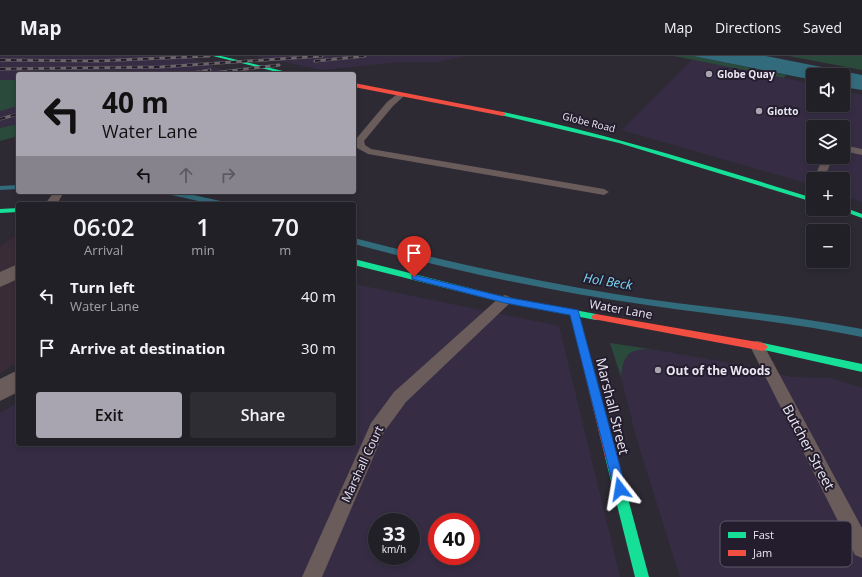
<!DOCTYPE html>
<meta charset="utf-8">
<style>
body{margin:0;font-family:"Open Sans",sans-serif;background:#2e2d33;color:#f1f3f6;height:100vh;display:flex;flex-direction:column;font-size:15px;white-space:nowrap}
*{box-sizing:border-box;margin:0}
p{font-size:13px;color:#a2a3a7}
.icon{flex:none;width:22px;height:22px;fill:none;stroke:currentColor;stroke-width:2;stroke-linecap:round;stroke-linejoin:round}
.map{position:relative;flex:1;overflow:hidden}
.side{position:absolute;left:16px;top:146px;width:340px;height:244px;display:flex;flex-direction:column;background:#222027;border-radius:4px;box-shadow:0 2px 6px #0003,0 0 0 1px #3f3e44}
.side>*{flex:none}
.top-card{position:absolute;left:16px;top:16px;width:340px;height:122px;border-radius:4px;box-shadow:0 2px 6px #0003,0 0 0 1px #3f3e44;background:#a8a4b0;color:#111;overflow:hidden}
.controls{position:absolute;left:806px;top:12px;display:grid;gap:8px}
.controls a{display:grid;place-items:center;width:44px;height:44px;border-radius:4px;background:#222027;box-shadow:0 2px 6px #0003,0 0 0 1px #3f3e44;font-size:20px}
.speed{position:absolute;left:368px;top:457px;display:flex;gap:8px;font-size:20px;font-weight:700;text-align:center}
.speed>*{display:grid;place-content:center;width:52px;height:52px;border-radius:50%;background:#222027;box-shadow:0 2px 6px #0003,0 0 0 1px #3f3e44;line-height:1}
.speed small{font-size:10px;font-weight:400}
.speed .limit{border:6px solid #d22;background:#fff;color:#111}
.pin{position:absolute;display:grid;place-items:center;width:34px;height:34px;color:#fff;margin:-41px -17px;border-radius:50% 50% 50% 0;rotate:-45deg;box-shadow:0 0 4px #0007}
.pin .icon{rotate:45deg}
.me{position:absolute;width:44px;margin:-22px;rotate:346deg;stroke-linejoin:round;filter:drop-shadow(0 0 3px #0008)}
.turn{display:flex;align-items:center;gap:14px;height:84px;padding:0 20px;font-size:18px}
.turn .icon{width:52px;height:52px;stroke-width:2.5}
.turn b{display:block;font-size:28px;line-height:34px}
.lanes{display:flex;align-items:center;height:38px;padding:0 20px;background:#0003;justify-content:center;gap:20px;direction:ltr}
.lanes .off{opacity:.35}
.eta{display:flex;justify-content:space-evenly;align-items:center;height:68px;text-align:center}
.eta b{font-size:24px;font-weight:600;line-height:28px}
.action{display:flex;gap:8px;margin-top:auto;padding:8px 20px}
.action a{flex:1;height:46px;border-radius:4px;background:#a8a4b0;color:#111;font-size:16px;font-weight:600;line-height:46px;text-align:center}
.action a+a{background:#2e2d33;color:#f1f3f6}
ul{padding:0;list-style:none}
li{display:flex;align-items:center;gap:12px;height:52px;padding:0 20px}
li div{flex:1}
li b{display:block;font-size:15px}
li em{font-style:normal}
header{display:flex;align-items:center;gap:24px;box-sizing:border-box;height:56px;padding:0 20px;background:#222027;border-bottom:1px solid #3f3e44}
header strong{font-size:19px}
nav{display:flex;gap:22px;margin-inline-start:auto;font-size:14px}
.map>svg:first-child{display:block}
.built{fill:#362d44;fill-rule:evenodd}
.industrial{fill:#3a2c37}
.green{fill:#2a4a3b}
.water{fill:#326b7c}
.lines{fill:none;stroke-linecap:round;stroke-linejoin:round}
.stream{fill:#326b7c;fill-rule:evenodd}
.lane{fill:#6a5c5b;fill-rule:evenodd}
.street{fill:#6a5c5b;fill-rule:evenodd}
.fast{fill:#16e098;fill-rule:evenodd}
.jam{fill:#f24e42;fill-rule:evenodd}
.rail-casing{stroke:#6d6669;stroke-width:3}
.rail{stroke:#241d2e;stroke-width:2;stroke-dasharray:5.5;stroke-linecap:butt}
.route{fill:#1a73e8;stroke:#114b97}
.poi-dot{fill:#a8a4b0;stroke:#241d2e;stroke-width:1.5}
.labels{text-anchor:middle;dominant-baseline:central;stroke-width:4;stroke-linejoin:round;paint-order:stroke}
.far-poi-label{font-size:10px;font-weight:bold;fill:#eae6f2;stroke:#241d2e;text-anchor:start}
.far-street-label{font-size:10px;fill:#eae6f2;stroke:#241d2e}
.street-label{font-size:12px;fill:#eae6f2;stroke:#241d2e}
.poi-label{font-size:12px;font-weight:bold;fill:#eae6f2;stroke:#241d2e;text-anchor:start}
.water-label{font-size:13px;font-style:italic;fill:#79daf8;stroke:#241d2e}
.near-street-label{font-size:14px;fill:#eae6f2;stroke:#241d2e}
.key{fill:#241d2e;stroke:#5f5969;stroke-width:1}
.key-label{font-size:11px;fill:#eae6f2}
</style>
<header>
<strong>Map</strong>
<nav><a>Map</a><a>Directions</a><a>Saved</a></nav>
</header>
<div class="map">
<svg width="862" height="521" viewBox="0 0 862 521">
<rect width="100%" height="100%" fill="#2e2a34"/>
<g class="built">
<path d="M0,0H185L234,18H18V68L0,72Z"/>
<path d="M254,0H466L436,6H397L323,14Z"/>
<path d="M692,4H699L813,28V49H843V35L862,39V146L843,139V123H813V129L622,74ZM813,71H843V101H813Z"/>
<path d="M354,228L559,270L620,521H0V357L18,347V388H354ZM377,466H411V500H377ZM437,466H471V500H437Z"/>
<path d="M637,293H650L748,310L791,321L831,322L862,332V521H680L637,384L621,321L622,306L630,297Z"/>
</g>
<path class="industrial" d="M18,178V306L0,317V191Z"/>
<g class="green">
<path d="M674,0H693L786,19L784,22Z"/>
<path d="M789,0H862V14Z"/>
<path d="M0,24H18V50L0,55Z"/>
<path d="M18,68V80L0,85V72Z"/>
<path d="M610,287L650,293C628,293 623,300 621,321Z"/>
</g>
<path class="water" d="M693,0H766L862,19V34L843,31V19H813V24Z"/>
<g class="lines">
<g class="stream">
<path d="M18,129V133L0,134V130Z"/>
<path d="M166,136H180L225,146L226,148H212L167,138Z"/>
<path d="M354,182C451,207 548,228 647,243C719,253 791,259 862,273V281C791,266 719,260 647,249C548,235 450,214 354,188Z"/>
</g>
<g class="lane">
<path d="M400,36L404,39L403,41L393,50L364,85L365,89L371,93L604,133L609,136L604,139L368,98L357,92L354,85L356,83L387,46Z"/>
<path d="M843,89L862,93V99L843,95Z"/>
<path d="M823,101H833L824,123H814Z"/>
<path d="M813,131V144H805L803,142L809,132Z"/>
<path d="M54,136H64L57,148H45Z"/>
<path d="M505,239L510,241L512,244L510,247L406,346L384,376L322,521H302L371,367L394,336L500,241Z"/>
<path d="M757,285L762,286L862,472V502L855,499L750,290L752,286Z"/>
</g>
<g class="street">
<path d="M18,208V223L0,231V216Z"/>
<path d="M18,314V336L0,345V323Z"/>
</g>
<g class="fast">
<path d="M213,0H221L295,18H285Z"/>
<path d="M503,56C608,78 710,110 813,142V146L619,87L501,59V57Z"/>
<path d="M843,151L862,158V162L837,153H843Z"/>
<path d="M18,152V156L0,157V153Z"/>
<path d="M354,203L505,241L596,258L601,261L596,264L505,247L354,209Z"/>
<path d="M763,287L862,308V316L760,293L758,291L760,289Z"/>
<path d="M611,396L615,397L617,401L649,521H635L605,401L607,397Z"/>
</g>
<g class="jam">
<path d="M354,27L503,56L506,58L503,60L354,31Z"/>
<path d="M574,254L578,257L617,401L615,405L611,406L607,405L605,401L570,257Z"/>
<path d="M596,258L763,287L766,289L768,291L766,293L763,295L593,263L591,261L593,259Z"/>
</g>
<defs>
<g id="rail">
<path d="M0,4L98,5L209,0"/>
<path d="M315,5L365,0"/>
<path d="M0,13L161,11L322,0"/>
<path d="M186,18L210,14"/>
<path d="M205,18L279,9"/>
<path d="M0,63L18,58"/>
</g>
</defs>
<use href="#rail" class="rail-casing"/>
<use href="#rail" class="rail"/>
</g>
<path class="route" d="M412,219H414L505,241L578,254L626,433L624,437L620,438L615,437L614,433L570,259L505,247L412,223Z"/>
<g class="poi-dot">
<circle cx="709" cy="18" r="4"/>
<circle cx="759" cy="55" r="4"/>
<circle cx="658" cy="314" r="4"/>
</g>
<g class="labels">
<g class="far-poi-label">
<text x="717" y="18">Globe Quay</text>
<text x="767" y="55">Giotto</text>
</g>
<g class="far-street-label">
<text transform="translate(589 66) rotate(14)">Globe Road</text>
</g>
<g class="street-label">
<text transform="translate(621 253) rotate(10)">Water Lane</text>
<text transform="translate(362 408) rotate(-65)">Marshall Court</text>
</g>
<g class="poi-label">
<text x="666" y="314">Out of the Woods</text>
</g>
<g class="water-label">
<text transform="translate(608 225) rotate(9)">Hol Beck</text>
</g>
<g class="near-street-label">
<text transform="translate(613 350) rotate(76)">Marshall Street</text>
<text transform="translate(809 391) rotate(62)">Butcher Street</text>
</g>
</g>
<rect x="720" y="465" width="132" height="46" rx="6" class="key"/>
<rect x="728" y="476" width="18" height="6" fill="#16e098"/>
<rect x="728" y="494" width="18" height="6" fill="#f24e42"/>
<g class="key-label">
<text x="753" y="483">Fast</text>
<text x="753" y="501">Jam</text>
</g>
</svg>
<div class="controls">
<a><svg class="icon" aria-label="sound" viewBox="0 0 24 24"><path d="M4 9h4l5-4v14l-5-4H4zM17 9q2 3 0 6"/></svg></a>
<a><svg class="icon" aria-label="layers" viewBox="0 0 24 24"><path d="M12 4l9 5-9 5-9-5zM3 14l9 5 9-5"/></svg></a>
<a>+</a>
<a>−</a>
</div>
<div class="speed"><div>33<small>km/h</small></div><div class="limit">40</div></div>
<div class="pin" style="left:414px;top:221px;background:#d93025"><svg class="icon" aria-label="arrive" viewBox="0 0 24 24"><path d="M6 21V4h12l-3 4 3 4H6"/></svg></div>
<svg class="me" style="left:620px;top:433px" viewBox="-20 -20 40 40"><path d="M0-17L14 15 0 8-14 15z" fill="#1a73e8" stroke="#fff" stroke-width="4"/></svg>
<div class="top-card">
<div class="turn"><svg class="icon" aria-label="left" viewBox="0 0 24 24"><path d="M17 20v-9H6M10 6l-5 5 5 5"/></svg><div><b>40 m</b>Water Lane</div></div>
<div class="lanes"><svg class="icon" aria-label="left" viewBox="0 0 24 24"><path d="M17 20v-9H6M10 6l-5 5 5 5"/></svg><svg class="icon off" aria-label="ahead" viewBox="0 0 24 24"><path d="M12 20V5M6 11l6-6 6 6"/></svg><svg class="icon off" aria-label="right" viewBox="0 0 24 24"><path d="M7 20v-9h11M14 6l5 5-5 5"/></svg></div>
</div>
<section class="side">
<div class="eta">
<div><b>06:02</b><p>Arrival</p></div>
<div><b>1</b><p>min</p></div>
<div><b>70</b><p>m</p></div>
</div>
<ul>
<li><svg class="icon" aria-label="left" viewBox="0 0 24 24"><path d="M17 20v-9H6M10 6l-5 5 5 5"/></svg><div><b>Turn left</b><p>Water Lane</p></div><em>40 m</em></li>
<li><svg class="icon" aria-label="arrive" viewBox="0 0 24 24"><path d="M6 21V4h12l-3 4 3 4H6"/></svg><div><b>Arrive at destination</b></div><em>30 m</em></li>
</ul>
<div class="action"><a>Exit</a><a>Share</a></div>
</section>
</div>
